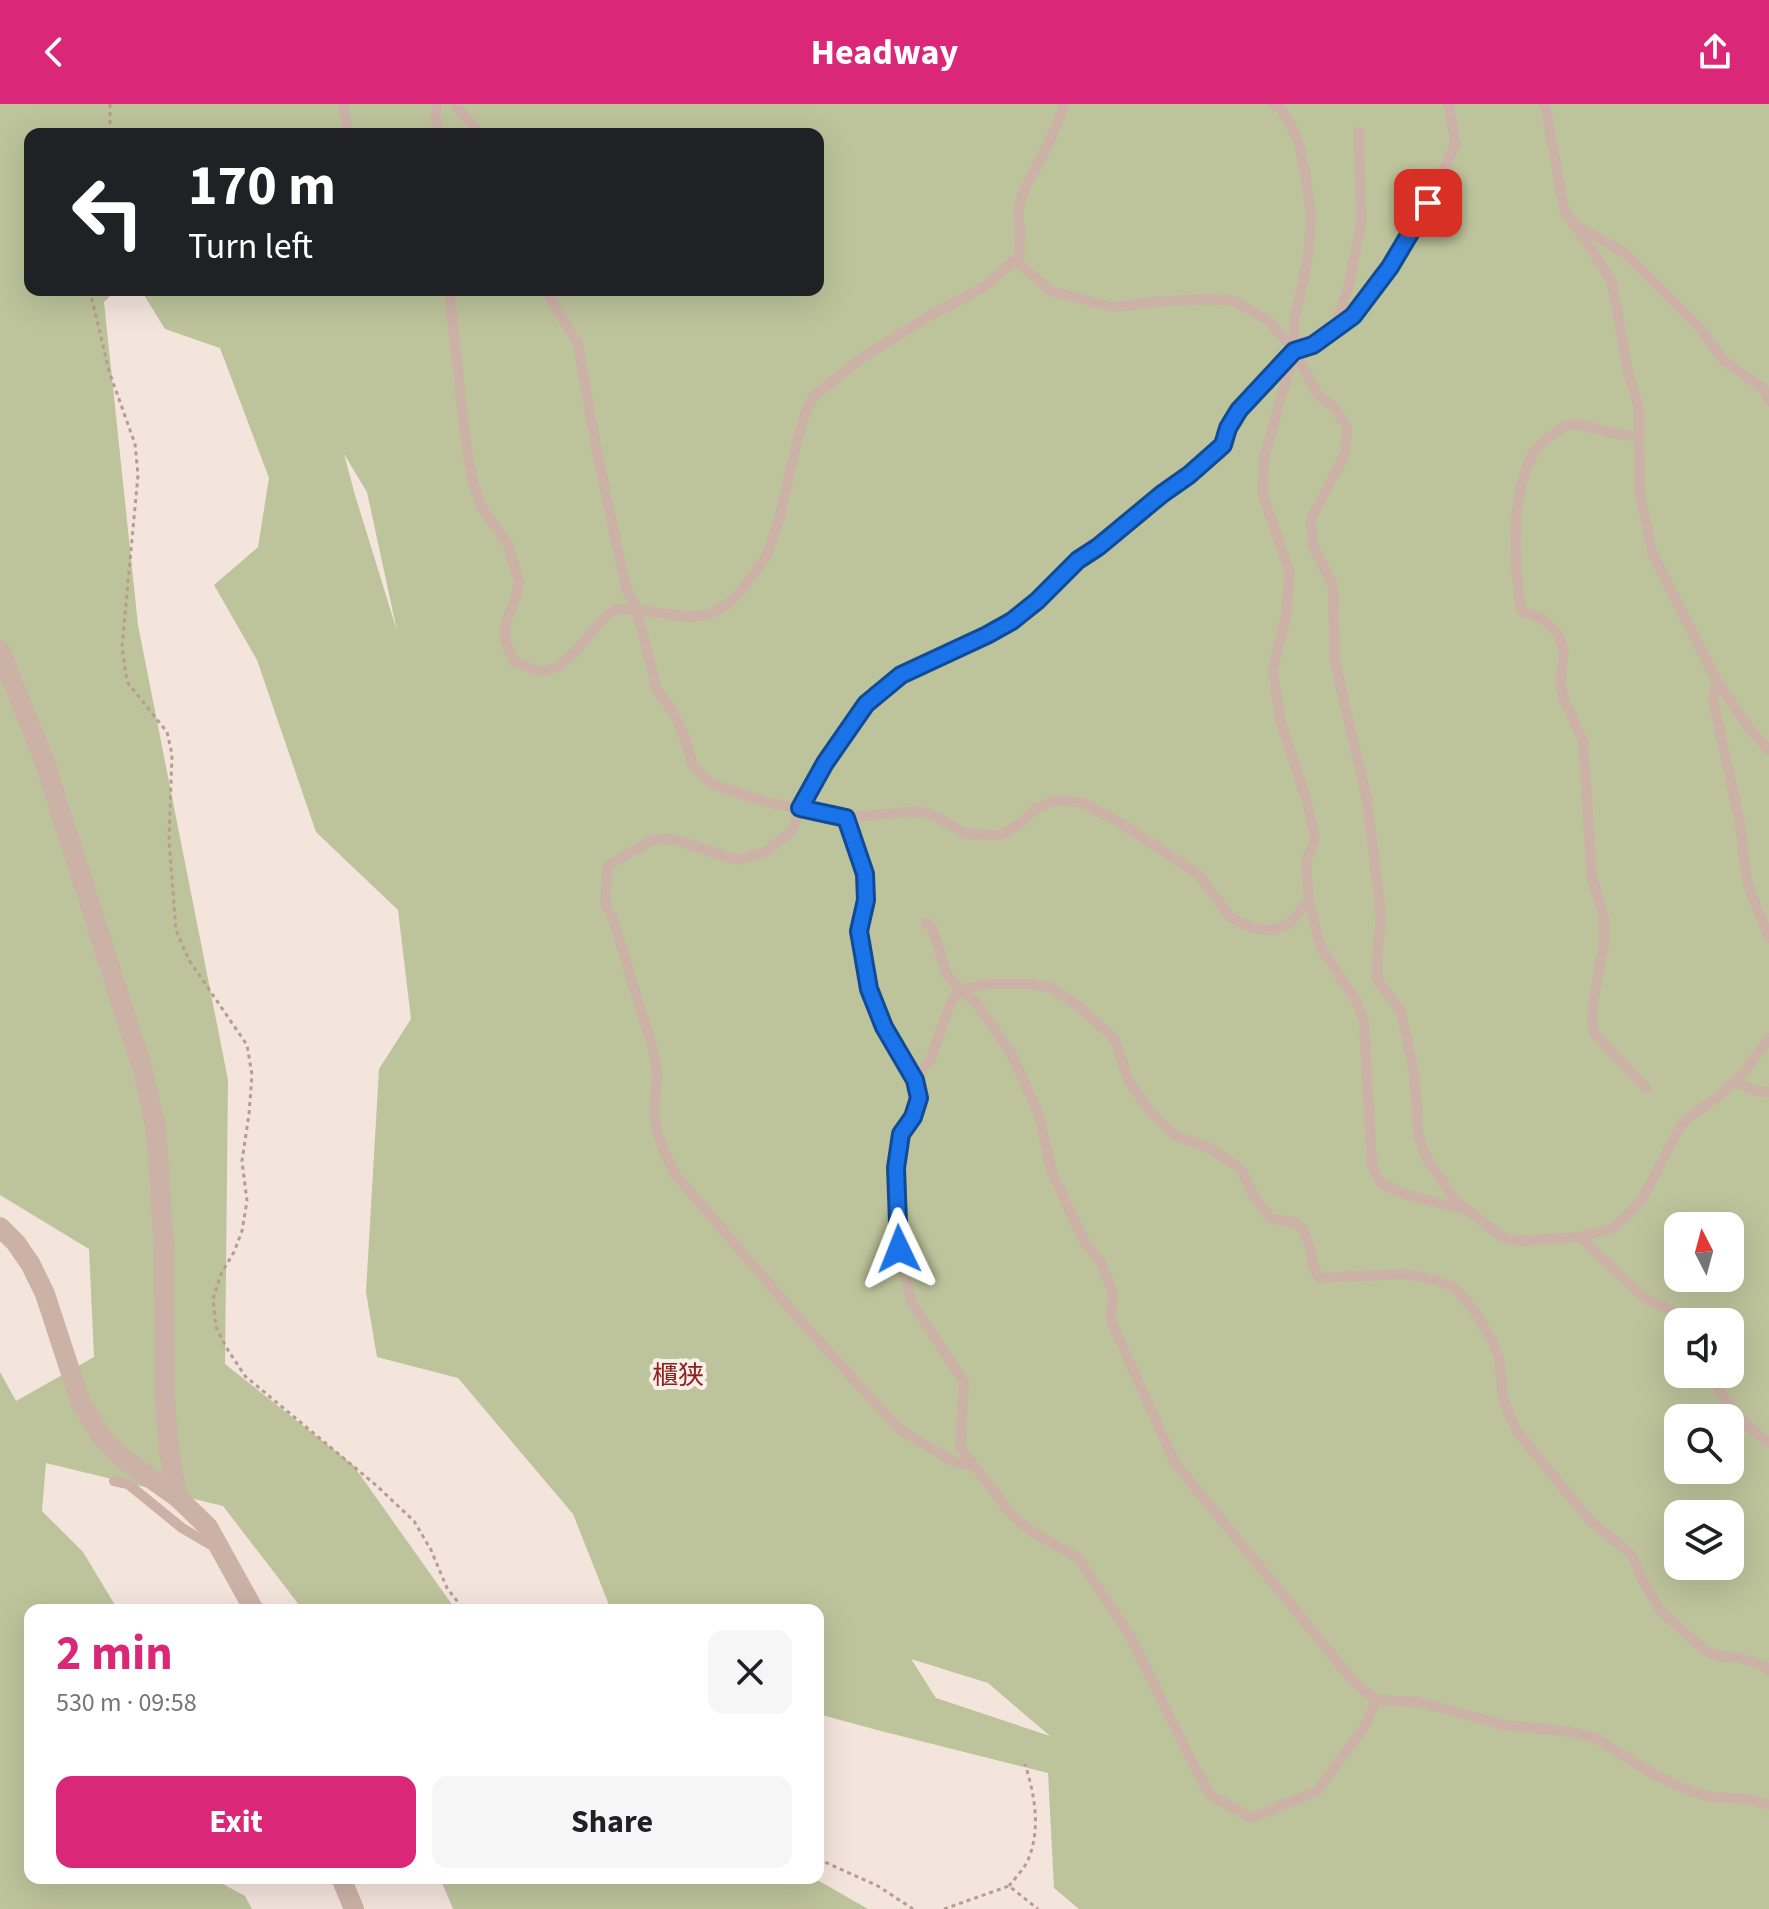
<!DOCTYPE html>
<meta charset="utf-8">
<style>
body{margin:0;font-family:"Source Sans 3","Noto Sans JP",sans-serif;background:#f6f6f6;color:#202124;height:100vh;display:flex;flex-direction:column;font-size:30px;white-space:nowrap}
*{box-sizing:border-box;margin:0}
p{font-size:26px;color:#757577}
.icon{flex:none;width:44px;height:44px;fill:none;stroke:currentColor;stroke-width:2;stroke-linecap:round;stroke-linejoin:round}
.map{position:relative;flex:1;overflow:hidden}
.drawer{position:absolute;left:24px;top:1500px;width:800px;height:280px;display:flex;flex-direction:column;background:#fff;border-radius:16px;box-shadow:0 8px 32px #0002}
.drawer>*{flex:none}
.banner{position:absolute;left:24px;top:24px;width:800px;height:168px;border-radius:16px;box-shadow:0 8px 32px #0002;background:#202124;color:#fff;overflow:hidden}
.needle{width:52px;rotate:354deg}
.controls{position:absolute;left:1664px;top:1108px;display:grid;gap:16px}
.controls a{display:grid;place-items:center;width:80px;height:80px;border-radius:16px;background:#fff;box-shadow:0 8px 32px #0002;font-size:40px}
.pin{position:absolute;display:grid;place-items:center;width:68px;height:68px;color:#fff;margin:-34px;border-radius:16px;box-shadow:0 4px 12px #0006}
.me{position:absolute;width:88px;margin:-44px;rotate:358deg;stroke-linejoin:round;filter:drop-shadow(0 0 6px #0008)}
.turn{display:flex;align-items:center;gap:28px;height:168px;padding:0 32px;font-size:36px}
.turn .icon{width:104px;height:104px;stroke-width:2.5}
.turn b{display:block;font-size:56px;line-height:68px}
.round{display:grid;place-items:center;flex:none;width:84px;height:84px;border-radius:16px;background:#f6f6f6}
.summary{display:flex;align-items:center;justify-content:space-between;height:136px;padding:0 32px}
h1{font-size:48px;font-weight:700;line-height:60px;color:#db2777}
.cta{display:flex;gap:16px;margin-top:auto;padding:16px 32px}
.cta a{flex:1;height:92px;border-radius:16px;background:#db2777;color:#fff;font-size:32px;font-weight:700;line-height:92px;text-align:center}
.cta a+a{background:#f6f6f6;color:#202124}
header{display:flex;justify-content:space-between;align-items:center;height:104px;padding:0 32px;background:#db2777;color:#fff;font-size:36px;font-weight:700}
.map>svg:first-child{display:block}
.green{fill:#bdc39b;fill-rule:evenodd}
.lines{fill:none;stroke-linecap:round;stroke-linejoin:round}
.path{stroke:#b89b91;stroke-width:3;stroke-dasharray:4 4;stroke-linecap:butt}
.service{stroke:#ccb1a7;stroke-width:10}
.minor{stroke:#ccb1a7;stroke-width:20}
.route-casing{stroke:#114b97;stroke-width:20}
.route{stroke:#1a73e8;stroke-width:14}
.labels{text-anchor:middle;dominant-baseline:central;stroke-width:8;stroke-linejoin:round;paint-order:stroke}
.quarter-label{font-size:26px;fill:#8b221d;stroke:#fbefe9}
</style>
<header><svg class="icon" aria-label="back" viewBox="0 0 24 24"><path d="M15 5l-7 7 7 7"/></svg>Headway<svg class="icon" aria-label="share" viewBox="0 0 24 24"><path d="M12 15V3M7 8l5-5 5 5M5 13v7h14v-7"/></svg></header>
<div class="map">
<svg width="1769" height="1805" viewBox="0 0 1769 1805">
<rect width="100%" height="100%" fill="#f3e4dc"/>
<g class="green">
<path d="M0,0H1769V1805H1079L1054,1784L1048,1669L881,1627L818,1610V1506H611L573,1410L458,1274L377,1253L366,1188L379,965L411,915L398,806L316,728L257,556L214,481L258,443L269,374L220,244L165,225L141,186H818V30H30V186H116L104,198L138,521L228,976L225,1260L353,1361L456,1506H303L223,1402L46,1359L42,1407L83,1448L118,1506H30V1674L25,1688L30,1690V1774H212L245,1792L252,1805H0V1268L16,1297L94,1253L89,1145L0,1091ZM344,350L367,388L397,527L355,391ZM1678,1122H1730V1174H1678ZM1678,1218H1730V1270H1678ZM1678,1314H1730V1366H1678ZM1678,1410H1730V1462H1678ZM911,1555L988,1579L1050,1632L936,1594Z"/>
<path d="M440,1774H814L868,1805H453Z"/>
</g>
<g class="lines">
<g class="path">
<path d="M110,0V30"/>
<path d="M93,186L92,195L109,267L135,340L138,371L122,543L127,578L167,628L172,650L169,737L176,826L189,856L247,941L252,971L249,1010L242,1057L247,1097L242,1127L234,1148L221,1170L213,1195L216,1223L226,1243L245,1272L377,1382L414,1417L431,1446L447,1484L464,1506"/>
<path d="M818,1755L878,1782L913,1805"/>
<path d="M1009,1782C1015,1774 1024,1765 1028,1756C1041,1725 1035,1692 1025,1660"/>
<path d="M944,1805L1009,1782L1038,1805"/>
</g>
<g class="service">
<path d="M343,0L349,30"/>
<path d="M437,0L435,14L441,30"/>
<path d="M455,0L480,30"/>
<path d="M1065,0L1048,41L1024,86L1018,106L1020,126L1019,160L1051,187L1112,203L1153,198L1208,195L1234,197L1269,217L1294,247L1318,291L1334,303L1347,323L1345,350L1311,415L1313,441L1333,482L1335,558L1367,696L1381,812L1377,855V875L1401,908L1415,973L1418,1029L1426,1053L1455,1096L1502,1133L1521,1137L1580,1133L1644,1194L1673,1207L1690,1218"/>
<path d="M1274,0L1281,5L1297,33L1304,62L1311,111L1308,154L1294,218V247L1264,354L1263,392L1289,466L1287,508L1273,566L1280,615L1309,705L1315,735L1306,758L1309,797L1320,842L1357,898L1364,918L1372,1062L1381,1079L1403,1090L1463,1105"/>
<path d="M1545,0L1564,106L1596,152L1612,179L1629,272L1639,304L1640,390L1652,449L1717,577L1747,622L1769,646"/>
<path d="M1579,123L1625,149L1700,224L1724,257L1763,284L1769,297"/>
<path d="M449,186L467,348L473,379L482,404L508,440L519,478L515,495L505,521L506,539L515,558L540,568L558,563L574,549L605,513L616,505L637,506L689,513L708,511L725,502L739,489L765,455L779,416L798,333L806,307L814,292L863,253L931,211L984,183L1019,152"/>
<path d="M545,186L578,240L597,348L626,484L636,502L657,586L673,608L685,634L693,662L712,680L767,698L846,714L919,707L937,713L966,730L1001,731L1019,720L1036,705L1055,696L1080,698L1119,718L1199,771L1230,813L1252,824L1272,826L1290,819L1309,797"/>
<path d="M1334,225L1349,181L1361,120L1359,28"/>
<path d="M1639,334C1629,331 1619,330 1609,328C1596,327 1581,317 1567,321C1563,322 1560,325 1557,328C1548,333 1540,339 1534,348C1510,390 1514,460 1521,506L1543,515L1559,531L1564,548L1560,578L1563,593L1583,637L1592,773L1604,814V839L1594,893L1592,914L1594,929L1646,984"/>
<path d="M1717,577L1713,596L1740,719L1747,779L1769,834"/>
<path d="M846,714L865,770L866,796L859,827L869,885L884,923L915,976L919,994L913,1013L901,1030L896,1064L899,1145L912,1199L964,1278L960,1343L1012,1411L1032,1428L1078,1454L1129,1530L1192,1658L1211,1692L1252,1714L1317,1687L1363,1625L1377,1596"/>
<path d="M926,818L933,826L947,871L962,888L975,897L1011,949L1038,1008L1052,1069L1085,1139L1101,1159L1113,1189L1111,1217L1175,1359L1354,1578L1377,1596L1419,1598L1504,1621L1572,1628L1596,1634L1646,1666L1684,1685L1710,1693L1754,1696L1769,1701"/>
<path d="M915,976L931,954L949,903L955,892L968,884L987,880H1031L1052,884L1077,901L1113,933L1117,940L1128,976L1150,1007L1174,1031L1211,1045L1241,1065L1253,1091L1270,1114L1297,1119L1303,1125L1311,1146L1313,1161L1319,1174L1406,1170L1437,1176L1455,1184L1473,1205L1493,1238L1499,1253L1503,1295L1516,1326L1591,1418L1630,1449L1644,1479L1660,1506L1703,1545L1716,1552L1740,1554L1764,1562L1769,1567"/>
<path d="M1736,977L1755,987L1769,988"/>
<path d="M1580,1133L1613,1124L1630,1109L1643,1093L1682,1019L1720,991L1743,970L1769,934"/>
<path d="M1712,1270C1721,1297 1746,1322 1769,1339"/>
<path d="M974,1362L952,1357L899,1325L807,1224L674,1069L658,1033L654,1008L657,970L654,949L613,815L605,800L608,761L653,736L673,735L737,756L765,748L792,727L800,704L825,659L866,600L901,571L987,531L1012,517L1037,497L1078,456L1098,443L1162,390L1189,371L1223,341L1228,324L1239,306L1294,247L1313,241L1353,212L1390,163L1428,99L1456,39L1448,0"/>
<path d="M114,1377L128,1380L182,1424L216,1444"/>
</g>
<g class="minor">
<path d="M0,547L44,656L143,967L156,1025L164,1143L165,1295L168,1340L177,1393"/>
<path d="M0,1123L16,1139L31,1161L45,1190L80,1297L101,1332L122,1354L177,1393L208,1423L254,1506"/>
<path d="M341,1774L354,1805"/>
</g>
</g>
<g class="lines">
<defs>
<path id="route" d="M899,1145L896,1064L901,1030L913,1013L919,994L915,976L884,923L869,885L859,827L866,796L865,770L846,714L800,704L825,659L866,600L901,571L987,531L1012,517L1037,497L1078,456L1098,443L1162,390L1189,371L1223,341L1228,324L1239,306L1294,247L1313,241L1353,212L1390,163L1428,99"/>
</defs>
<use href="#route" class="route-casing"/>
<use href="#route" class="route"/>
</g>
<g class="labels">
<g class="quarter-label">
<text x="678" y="1271">櫃狭</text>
</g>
</g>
</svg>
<div class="controls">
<a><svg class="needle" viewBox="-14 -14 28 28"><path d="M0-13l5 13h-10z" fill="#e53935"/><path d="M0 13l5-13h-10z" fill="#757577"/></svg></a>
<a><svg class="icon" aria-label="sound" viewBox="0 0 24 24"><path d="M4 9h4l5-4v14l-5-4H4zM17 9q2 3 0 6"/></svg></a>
<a><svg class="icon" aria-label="search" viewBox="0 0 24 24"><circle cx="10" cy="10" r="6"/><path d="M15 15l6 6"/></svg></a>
<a><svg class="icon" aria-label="layers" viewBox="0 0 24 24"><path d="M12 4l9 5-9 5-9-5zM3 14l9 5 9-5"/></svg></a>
</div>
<div class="pin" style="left:1428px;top:99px;background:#d93025"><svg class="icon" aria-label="arrive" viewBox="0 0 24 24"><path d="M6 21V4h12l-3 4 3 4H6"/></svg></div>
<svg class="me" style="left:899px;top:1145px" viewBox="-20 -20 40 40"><path d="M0-17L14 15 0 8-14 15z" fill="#1a73e8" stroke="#fff" stroke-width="4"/></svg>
<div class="banner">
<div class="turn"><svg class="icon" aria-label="left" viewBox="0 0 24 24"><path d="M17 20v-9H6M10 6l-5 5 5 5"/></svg><div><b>170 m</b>Turn left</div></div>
</div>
<section class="drawer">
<div class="summary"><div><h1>2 min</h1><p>530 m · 09:58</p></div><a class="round"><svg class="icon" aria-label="close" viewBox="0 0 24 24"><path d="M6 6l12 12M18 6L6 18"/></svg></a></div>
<div class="cta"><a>Exit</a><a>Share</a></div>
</section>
</div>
